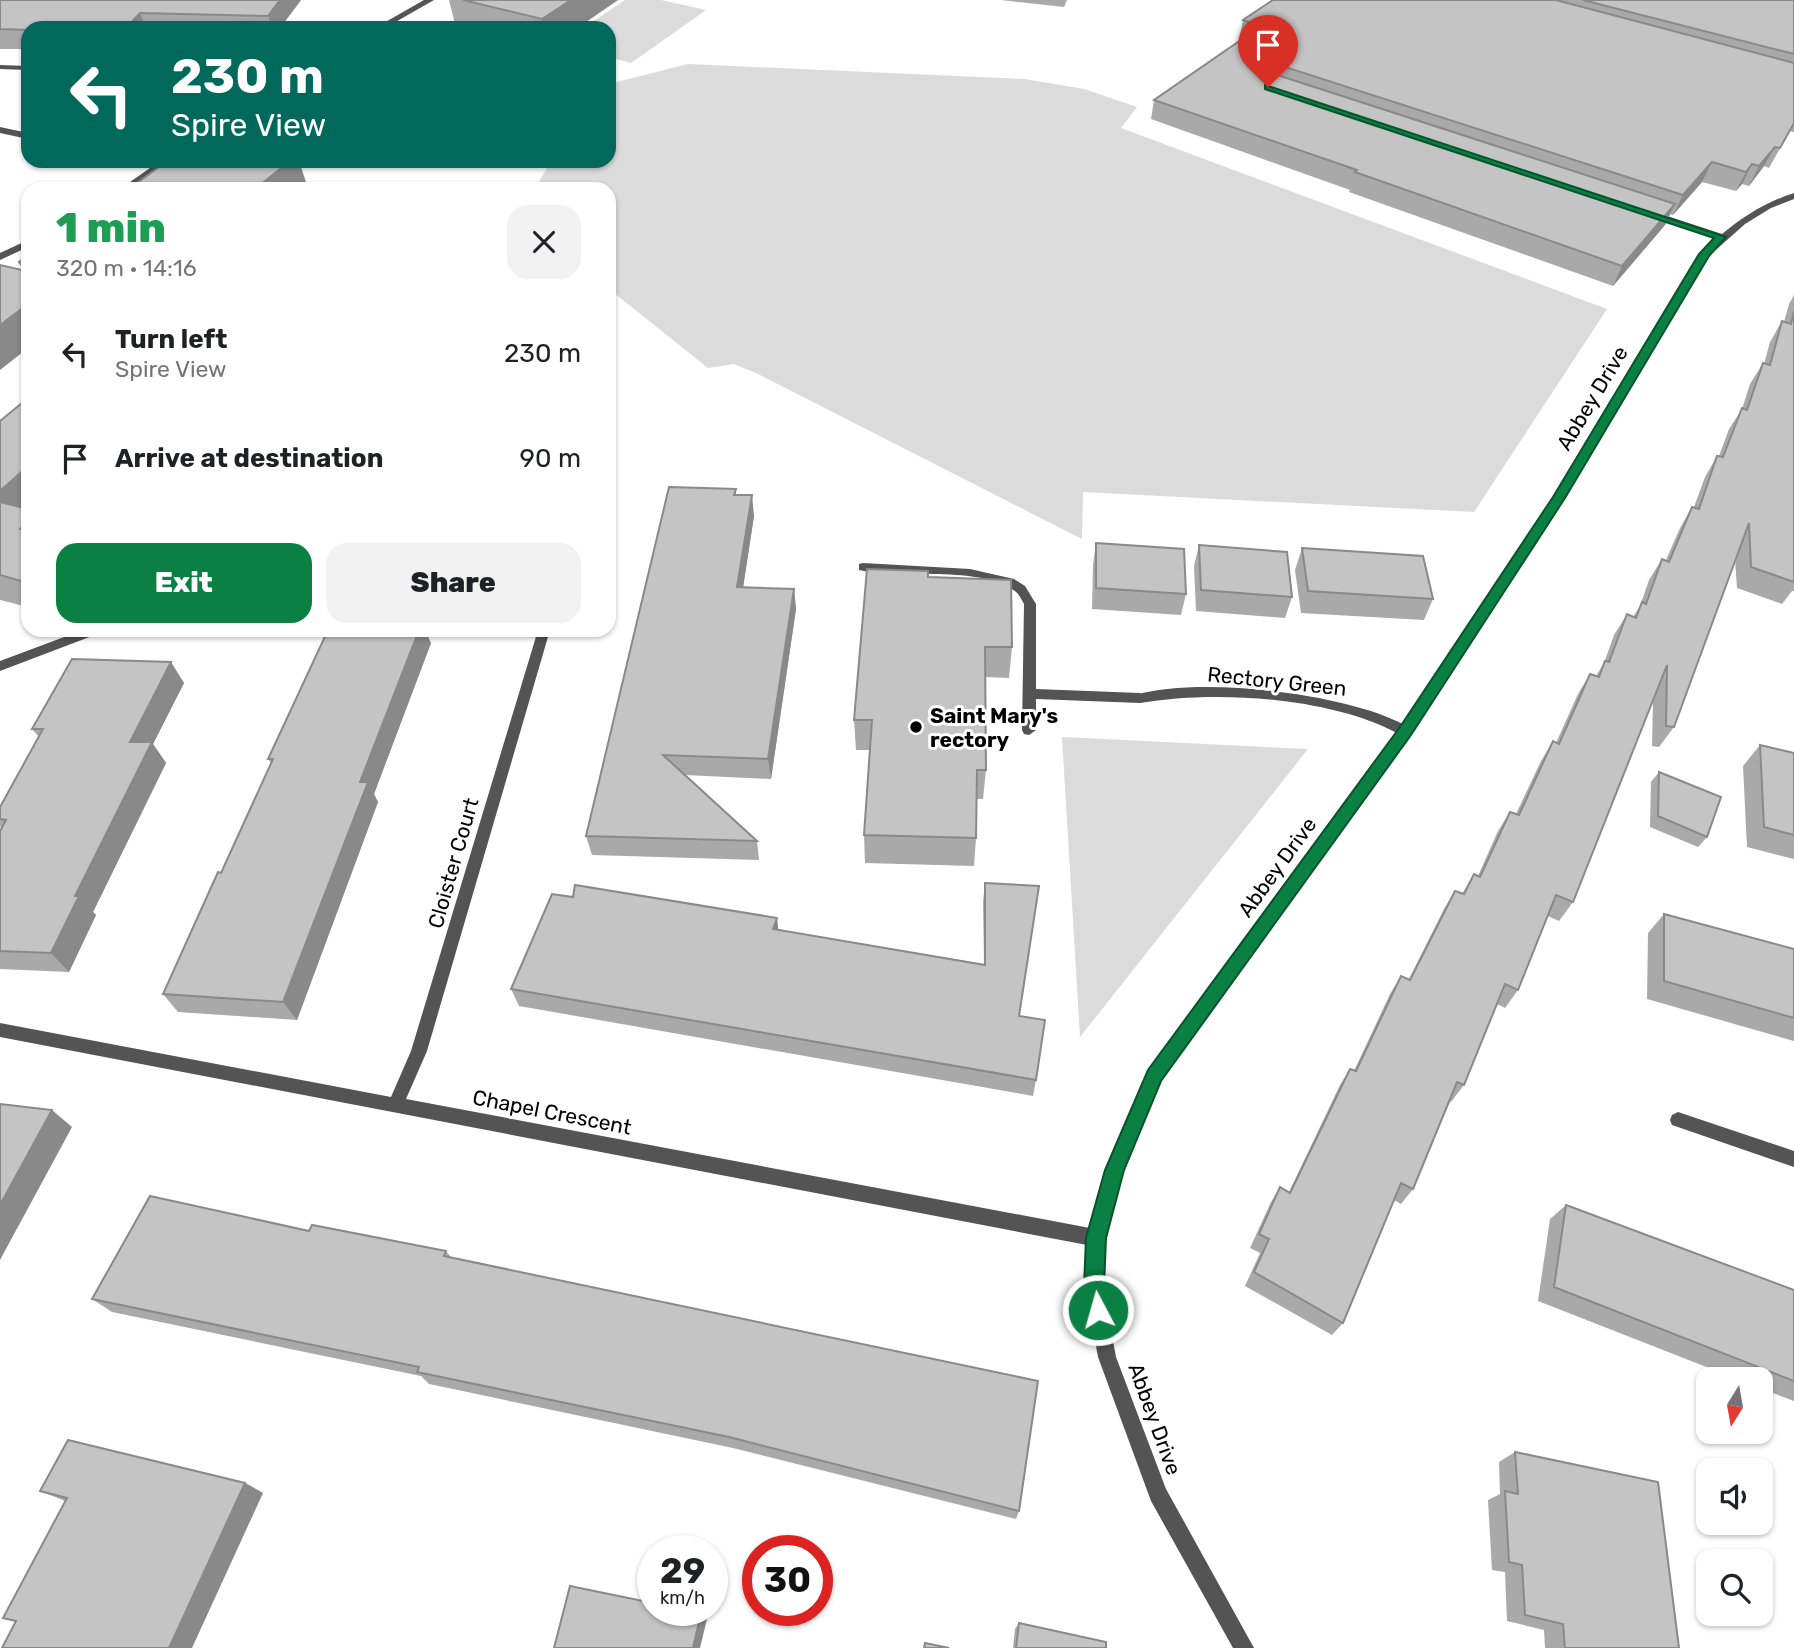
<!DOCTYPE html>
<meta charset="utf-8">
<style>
body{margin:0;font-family:Rubik,sans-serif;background:#f2f2f2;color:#202124;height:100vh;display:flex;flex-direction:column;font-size:26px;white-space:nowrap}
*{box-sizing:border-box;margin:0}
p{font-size:23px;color:#757577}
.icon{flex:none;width:38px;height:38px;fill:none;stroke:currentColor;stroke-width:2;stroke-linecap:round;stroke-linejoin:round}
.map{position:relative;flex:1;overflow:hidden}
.panel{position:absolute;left:21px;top:182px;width:595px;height:455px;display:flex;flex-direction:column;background:#fff;border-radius:21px;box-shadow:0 2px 5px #0004}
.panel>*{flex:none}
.top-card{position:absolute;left:21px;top:21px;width:595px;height:147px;border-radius:21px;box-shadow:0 2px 5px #0004;background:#00695c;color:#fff;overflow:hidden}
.needle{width:46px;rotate:191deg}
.fabs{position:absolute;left:1696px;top:1367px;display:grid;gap:14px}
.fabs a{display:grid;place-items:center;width:77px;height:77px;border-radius:14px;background:#fff;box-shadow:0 2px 5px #0004;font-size:35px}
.speed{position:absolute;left:637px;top:1535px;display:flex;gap:14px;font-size:35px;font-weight:700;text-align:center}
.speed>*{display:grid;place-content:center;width:91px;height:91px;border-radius:50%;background:#fff;box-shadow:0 2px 5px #0004;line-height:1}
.speed small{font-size:18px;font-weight:400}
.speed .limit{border:10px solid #d22;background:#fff;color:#111}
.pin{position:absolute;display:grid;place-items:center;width:60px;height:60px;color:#fff;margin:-72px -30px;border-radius:50% 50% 50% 0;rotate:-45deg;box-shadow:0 0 7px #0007}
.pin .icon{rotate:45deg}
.me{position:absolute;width:77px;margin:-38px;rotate:354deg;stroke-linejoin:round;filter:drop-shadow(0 0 5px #0008)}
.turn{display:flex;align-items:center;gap:24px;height:147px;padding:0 35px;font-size:32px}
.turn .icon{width:91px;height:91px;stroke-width:2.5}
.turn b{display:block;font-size:49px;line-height:60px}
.round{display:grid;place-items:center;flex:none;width:74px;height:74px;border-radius:21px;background:#f2f2f2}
.summary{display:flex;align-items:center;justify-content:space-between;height:119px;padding:0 35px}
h1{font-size:42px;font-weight:800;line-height:52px;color:#1e9e55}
.action{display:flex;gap:14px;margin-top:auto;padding:14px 35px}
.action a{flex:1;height:80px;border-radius:21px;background:#0b8043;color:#fff;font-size:28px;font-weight:800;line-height:80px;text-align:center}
.action a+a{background:#f2f2f2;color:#202124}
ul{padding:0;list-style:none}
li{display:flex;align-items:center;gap:21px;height:105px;padding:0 35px}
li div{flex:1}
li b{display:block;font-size:26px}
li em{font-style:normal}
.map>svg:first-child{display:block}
.green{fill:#dbdbdb}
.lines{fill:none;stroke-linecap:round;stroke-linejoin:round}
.lane{fill:#545454;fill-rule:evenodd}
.street{fill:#545454;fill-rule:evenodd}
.wall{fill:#a9a9a9}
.shaded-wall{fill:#898989}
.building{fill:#c4c4c4;stroke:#898989;stroke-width:2}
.route{fill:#0b8043;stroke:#07532c;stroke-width:2}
.poi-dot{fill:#000;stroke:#fff;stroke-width:2.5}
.labels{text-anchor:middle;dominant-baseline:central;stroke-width:6;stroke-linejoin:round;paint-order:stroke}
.street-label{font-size:21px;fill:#000;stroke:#fff}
.poi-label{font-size:21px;font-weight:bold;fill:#000;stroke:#fff;text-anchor:start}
</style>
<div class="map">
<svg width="1794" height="1648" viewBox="0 0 1794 1648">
<rect width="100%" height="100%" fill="#fff"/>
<g class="green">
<path d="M625,0H661L706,10L631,63L609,57V28H583Z"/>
<path d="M688,64L1024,79L1084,89L1137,107L1121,128L1607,309L1474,512L1083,492L1082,539L758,374L734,364L708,368L609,289V189H535L551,161H609V84Z"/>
<path d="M1062,737L1308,749L1080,1037Z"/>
</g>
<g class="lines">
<g class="lane">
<path d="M424,0H434L385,28H375Z"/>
<path d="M0,65L28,66V70L0,69Z"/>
<path d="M0,127L28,133V139L0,133Z"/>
<path d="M128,161L156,164L160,161H170L130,189H120L150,168Z"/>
<path d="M28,240V247L0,260V253Z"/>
<path d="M863,563L970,569L1014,579L1025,586L1036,604V689L1140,693L1146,698L1140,703L1036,699V730L1029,735L1024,734L1022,730L1024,604C1021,599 1019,594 1015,591C981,565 899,579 859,570V564Z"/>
<path d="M83,630H102L100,633L0,671V661Z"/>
</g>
<g class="street">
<path d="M1794,193V199L1771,208L1745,224L1709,256L1565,498L1410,735L1160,1081L1122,1170L1105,1238L1103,1287L1116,1357L1166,1489L1254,1648H1233L1151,1501L1098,1357L1085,1287L1087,1245L0,1037V1023L391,1097L411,1051L538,630H550L427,1051L406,1099L1090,1228L1106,1170L1148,1071L1397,733C1329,697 1215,690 1140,703L1134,698L1135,695C1200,676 1343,693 1403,724L1554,497L1700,254L1717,239L1649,216V212H1655L1722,234C1744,216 1766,202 1794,193Z"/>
<path d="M1678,1112L1794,1151V1167L1672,1125L1670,1120L1672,1115Z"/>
</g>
</g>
<g class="wall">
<path d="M0,0H301L280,28H28V49H0Z"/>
<path d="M449,0H618L577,28H470L455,24Z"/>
<path d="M1001,0H1067L1064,7Z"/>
<path d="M1273,0H1794V132L1790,131L1769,168L1764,166L1749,186L1742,184L1736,191L1702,182L1673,215L1670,214L1665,225L1613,286L1349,192L1350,190L1151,119L1154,100L1241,40L1239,39L1243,20Z"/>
<path d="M1794,295V591H1792L1782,604L1737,588L1735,559L1674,727L1659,747L1652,746L1653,701L1573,902L1559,921L1548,916L1518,990L1505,1008L1497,1004L1464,1085L1451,1102L1450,1101L1413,1189L1401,1204L1394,1200L1343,1323L1332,1335L1245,1286L1260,1253L1250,1248L1271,1202L1280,1187L1289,1192L1340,1085L1350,1069L1354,1071L1390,994L1401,976L1409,979L1444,909L1455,891L1462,894L1474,874L1478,876L1498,831L1510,812L1516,814L1541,761L1553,741L1556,743L1578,694L1590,674L1596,676L1604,663L1614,635L1627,614L1633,617L1640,606L1649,580L1662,559L1666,560L1680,528L1692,507H1694L1705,477L1717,456H1719L1729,429L1742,409L1750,384L1763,363L1764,364L1770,342L1782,321L1784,322L1789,304Z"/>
<path d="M28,398V607L0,600V421Z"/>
<path d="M736,489V495L754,516L743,587L794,589L796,609L771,779L685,775L757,841L759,860L592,855L586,836Z"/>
<path d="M1096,543L1186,594L1181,615L1092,609L1093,565Z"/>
<path d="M1199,545L1292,597L1285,618L1196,611L1194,566Z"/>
<path d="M1302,548L1433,599L1424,620L1301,613L1295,570Z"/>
<path d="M928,577L1012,647L1009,678L985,677L986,770L983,799H977L976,838L974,866L865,863L864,835L870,750H856L854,720Z"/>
<path d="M431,643L374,794L378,802L297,1020L178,1012L163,994L221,873L271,763L268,759Z"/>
<path d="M184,683L153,744L166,763L93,912L96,915L69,972L0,969V831L1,828L0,826V807L39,737L32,729Z"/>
<path d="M1760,745L1794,753V859L1747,847L1743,766Z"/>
<path d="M1659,772L1707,837L1698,847L1650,827L1651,782Z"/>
<path d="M985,883L1019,1016L1036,1080L1033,1096L519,1006L511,989L573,897L777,918L778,930L984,964L983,902Z"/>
<path d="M1664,914L1794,949V1041L1647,999L1648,933Z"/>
<path d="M1566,1205L1794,1290V1401L1760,1388V1379H1737L1538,1301L1550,1219Z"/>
<path d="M309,1231L446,1251L451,1257L1019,1511L1016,1519L733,1448L429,1384L421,1376L112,1312L92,1299Z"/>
<path d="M1515,1452L1679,1648H1545L1544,1630L1507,1621L1505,1572L1492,1570L1488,1500L1500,1494L1499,1462Z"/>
<path d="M245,1483L263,1493L65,1501L40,1491Z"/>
<path d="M1019,1623L1106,1648H1013L1015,1629Z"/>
</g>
<g class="shaded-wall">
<path d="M280,0H301L280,28H272L268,16Z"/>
<path d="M571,0H618L577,28H544L542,19Z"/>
<path d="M140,13L146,28H126Z"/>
<path d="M1273,63L1269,83L1266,67Z"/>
<path d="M1775,147L1764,166L1749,186L1759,166Z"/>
<path d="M290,161H299L307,185L302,189H255Z"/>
<path d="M1712,162L1702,182L1673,215L1683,195Z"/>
<path d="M1752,164L1742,184L1736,191L1746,172Z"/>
<path d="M1675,204L1665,225L1613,286L1622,266Z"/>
<path d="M28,304V348L0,370V325Z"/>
<path d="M28,466V514H0V491Z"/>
<path d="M752,495L754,516L740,608L737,587Z"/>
<path d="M28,521V541L20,529Z"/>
<path d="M794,589L796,609L771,779L768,759Z"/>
<path d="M419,630H425L431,643L374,794L378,802L297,1020L283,1002L360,782Z"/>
<path d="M171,662L184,683L153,744L166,763L93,912L96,915L69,972L51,953L75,896L130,742Z"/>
<path d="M777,918L779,936L773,929Z"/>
<path d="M52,1110L72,1127L0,1260V1205Z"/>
<path d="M245,1483L263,1493L192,1648H169Z"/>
<path d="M701,1613L707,1619L700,1648H693Z"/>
</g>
<g class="building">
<path d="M0,0H280L268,16L140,13L126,28H28V30L0,29Z"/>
<path d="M463,0H571L542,19Z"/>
<path d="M1273,0H1556L1794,63V123L1780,148L1775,147L1759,166L1752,164L1746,172L1712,162L1683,195L1273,63L1266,67L1268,72L1675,204L1622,266L1355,172L1357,170L1154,100L1261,26L1243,20Z"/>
<path d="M1583,0H1794V54Z"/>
<path d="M167,161H290L255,189H129Z"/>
<path d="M28,256V304L0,325V265L26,271L19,262Z"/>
<path d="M1794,311V582L1751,567L1749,523L1674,727L1666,726L1667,665L1573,902L1556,895L1518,990L1505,984L1464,1085L1457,1082L1413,1189L1401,1183L1343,1323L1254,1272L1269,1239L1259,1234L1280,1187L1290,1193L1350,1069L1356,1071L1401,976L1410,980L1455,891L1464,894L1474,874L1480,877L1510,812L1519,815L1553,741L1559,744L1590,674L1599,677L1605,661L1609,662L1627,614L1636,618L1642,602L1646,604L1662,559L1669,562L1692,507L1699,509L1717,456L1723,457L1742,408L1747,410L1763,363L1770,365L1782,321L1791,324Z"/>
<path d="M28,398V466L0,491V421Z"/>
<path d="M669,487L736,489L734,495H752L737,587L794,589L768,759L663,755L757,841L586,836Z"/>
<path d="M0,502L28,509V521L20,529L28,531V583L0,575Z"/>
<path d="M1096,543L1184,549L1186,594L1096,588Z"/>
<path d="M1199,545L1287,552L1292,597L1201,590Z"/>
<path d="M1302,548L1423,556L1433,599L1308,591Z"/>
<path d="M867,569L928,571V577L1011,580L1012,647H985L986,770H977L976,838L864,835L872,720H854Z"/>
<path d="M328,630H419L360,782H368L283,1002L163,994L218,872L221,873L273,759H268Z"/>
<path d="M72,659L171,662L130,742H152L75,896H79L51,953L0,951V831L6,820L0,819V807L43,729H32Z"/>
<path d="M1760,745L1794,753V835L1764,827Z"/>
<path d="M1659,772L1721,797L1707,837L1658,816Z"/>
<path d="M985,883L1039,886L1019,1016L1045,1020L1036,1080L511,989L552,894L573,897L575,885L777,918L773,929L985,965Z"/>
<path d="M1664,914L1794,949V1018L1664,981Z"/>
<path d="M0,1104L52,1110L0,1205Z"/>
<path d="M150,1196L309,1231L312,1225L446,1251L444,1256L1038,1381L1019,1511L729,1437L417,1372L419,1367L92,1299Z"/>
<path d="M1566,1205L1794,1290V1381L1554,1287Z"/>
<path d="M68,1440L245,1483L169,1648H2L16,1621L3,1618L67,1498L40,1491Z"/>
<path d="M1515,1452L1658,1482L1679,1648H1565L1563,1624L1525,1615L1522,1565L1509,1562L1505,1491L1518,1494Z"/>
<path d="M570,1586L653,1603V1610H687L701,1613L693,1648H554Z"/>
<path d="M1019,1623L1106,1642V1648H1016Z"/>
<path d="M925,1643L949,1648H924Z"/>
</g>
<path class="route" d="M1265,85L1726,237L1709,256L1565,498L1411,735L1161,1081L1124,1170L1106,1238L1104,1287L1108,1310L1105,1318L1098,1321L1091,1318L1084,1287L1086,1238L1105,1170L1148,1070L1400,727L1553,497L1699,254L1714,238L1265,89Z"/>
<circle class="poi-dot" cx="916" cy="727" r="7"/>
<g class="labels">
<g class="street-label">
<text transform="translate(1592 398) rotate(-59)">Abbey Drive</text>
<text transform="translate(1277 681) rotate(6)">Rectory Green</text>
<text transform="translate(453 863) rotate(-74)">Cloister Court</text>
<text transform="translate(1277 867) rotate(-54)">Abbey Drive</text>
<text transform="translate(552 1112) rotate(11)">Chapel Crescent</text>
<text transform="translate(1155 1419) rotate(70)">Abbey Drive</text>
</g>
<g class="poi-label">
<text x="930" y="715">Saint Mary's<tspan x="930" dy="24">rectory</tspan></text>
</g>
</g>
</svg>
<div class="fabs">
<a><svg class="needle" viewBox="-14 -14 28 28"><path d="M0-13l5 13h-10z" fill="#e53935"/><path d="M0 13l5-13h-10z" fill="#757577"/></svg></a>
<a><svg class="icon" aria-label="sound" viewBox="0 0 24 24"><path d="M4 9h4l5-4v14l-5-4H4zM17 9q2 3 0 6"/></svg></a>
<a><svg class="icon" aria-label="search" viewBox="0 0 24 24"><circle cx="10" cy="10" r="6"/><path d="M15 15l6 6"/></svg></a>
</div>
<div class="speed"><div>29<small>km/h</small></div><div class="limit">30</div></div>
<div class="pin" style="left:1268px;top:87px;background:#d93025"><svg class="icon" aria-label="arrive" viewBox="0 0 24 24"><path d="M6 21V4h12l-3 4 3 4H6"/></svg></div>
<svg class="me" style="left:1098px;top:1310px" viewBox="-20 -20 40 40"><circle r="17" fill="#0b8043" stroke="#fff" stroke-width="3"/><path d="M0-11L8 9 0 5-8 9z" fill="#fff"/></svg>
<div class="top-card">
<div class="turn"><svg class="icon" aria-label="left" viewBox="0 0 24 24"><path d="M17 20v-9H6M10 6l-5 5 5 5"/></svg><div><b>230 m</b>Spire View</div></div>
</div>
<section class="panel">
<div class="summary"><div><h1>1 min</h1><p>320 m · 14:16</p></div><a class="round"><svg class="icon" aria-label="close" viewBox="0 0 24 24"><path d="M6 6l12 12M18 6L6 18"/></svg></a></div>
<ul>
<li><svg class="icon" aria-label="left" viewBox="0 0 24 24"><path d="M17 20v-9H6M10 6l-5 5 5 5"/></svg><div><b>Turn left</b><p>Spire View</p></div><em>230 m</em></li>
<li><svg class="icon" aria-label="arrive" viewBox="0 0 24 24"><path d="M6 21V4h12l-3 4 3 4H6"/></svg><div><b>Arrive at destination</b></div><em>90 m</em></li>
</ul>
<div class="action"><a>Exit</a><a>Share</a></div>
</section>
</div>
